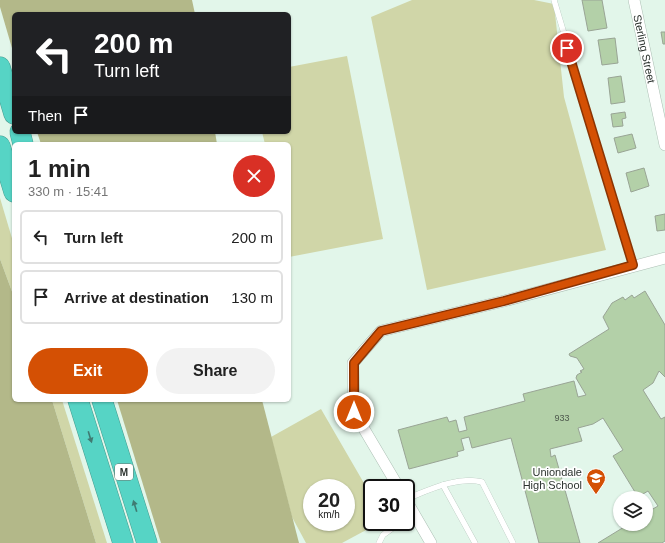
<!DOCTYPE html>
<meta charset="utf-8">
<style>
body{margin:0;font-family:Arial,sans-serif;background:#f2f2f2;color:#222;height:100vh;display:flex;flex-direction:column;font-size:15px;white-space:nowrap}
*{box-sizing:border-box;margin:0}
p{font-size:13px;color:#767676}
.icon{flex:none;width:22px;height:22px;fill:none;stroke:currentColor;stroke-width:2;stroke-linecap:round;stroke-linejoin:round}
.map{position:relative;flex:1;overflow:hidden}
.details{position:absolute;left:12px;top:142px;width:279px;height:260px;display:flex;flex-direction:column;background:#fff;border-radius:6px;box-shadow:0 1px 3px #0004}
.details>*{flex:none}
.hud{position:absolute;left:12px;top:12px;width:279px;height:122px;border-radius:6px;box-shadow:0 1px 3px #0004;background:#202124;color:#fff;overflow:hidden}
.controls{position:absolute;left:613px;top:491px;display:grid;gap:8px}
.controls a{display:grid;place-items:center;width:40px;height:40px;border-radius:50%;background:#fff;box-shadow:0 1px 3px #0004;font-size:20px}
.speed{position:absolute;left:303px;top:479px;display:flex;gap:8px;font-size:20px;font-weight:700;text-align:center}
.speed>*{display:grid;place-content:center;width:52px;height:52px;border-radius:50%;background:#fff;box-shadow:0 1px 3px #0004;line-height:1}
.speed small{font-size:10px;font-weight:400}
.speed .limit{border:2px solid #111;border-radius:6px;background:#fff;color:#111}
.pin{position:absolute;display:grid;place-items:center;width:34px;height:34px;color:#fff;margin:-17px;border:2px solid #fff;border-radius:50%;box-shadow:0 1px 4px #0007}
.me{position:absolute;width:44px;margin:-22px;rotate:0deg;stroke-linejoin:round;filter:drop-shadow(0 0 3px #0008)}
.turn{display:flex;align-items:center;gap:14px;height:84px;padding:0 16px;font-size:18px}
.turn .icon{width:52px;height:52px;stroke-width:2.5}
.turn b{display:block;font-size:28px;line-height:34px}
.then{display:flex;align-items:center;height:38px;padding:0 16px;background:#0003;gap:8px;font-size:15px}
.round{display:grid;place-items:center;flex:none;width:42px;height:42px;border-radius:21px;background:#f2f2f2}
.headline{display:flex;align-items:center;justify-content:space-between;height:68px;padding:0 16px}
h1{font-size:24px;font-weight:800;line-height:30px}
.cta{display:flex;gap:8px;margin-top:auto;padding:8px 16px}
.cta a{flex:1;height:46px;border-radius:24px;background:#d45004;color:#fff;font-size:16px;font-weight:800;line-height:46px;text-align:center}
.cta a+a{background:#f2f2f2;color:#222}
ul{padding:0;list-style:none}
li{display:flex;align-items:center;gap:12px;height:54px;margin:0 8px 6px;padding:0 8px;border:2px solid #e0e0e0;border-radius:6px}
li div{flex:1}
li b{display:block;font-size:15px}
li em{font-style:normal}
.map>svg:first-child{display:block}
.green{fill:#d0d6a8;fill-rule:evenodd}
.forest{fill:#b3b889}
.building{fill:#b3d0a8;stroke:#99a495}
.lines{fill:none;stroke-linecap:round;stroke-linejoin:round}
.lane-casing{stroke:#acbfb4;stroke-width:6}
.street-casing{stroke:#acbfb4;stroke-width:12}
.highway-casing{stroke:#479c90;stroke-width:21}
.lane{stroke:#fff;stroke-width:5.5}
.street{stroke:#fff;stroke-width:11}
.highway{stroke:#56d4c5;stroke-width:20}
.oneway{fill:#3f7b72}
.route-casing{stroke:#8a3403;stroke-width:10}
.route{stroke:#d45004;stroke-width:7}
.labels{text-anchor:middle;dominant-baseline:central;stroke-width:3.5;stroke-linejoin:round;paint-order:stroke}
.number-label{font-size:9px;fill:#4e5a4d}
.shield{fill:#fff;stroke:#6b706d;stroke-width:1}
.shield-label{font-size:10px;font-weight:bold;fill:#2c332f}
.street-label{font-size:11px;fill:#2c332f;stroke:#fff}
.poi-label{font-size:11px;fill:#2c332f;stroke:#fff;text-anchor:end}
</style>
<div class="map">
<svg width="665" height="543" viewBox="0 0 665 543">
<rect width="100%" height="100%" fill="#e2f6ea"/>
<g class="green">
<path d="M412,0H534L554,4L564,97L606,250L427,290L371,17Z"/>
<path d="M347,56L383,239L289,257V144H265L262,132H289V67Z"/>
<path d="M0,198L14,245V297L0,259Z"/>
<path d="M52,400H62L107,543H96Z"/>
<path d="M321,409L372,497V522H381L342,543H306L292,517L271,437ZM312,488H346V522H312Z"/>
</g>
<g class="forest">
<path d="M0,0H192L195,14H14V55L0,7Z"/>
<path d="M37,132H215L217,144H41Z"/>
<path d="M0,259L14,297V400H52L96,543H0Z"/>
<path d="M117,400H262L299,543H161Z"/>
</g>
<g class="building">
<path d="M582,0H602L607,28L588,31Z"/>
<path d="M661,32H665V44H663Z"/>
<path d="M615,38L618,63L602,65L598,40Z"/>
<path d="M621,76L625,102L611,104L608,78Z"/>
<path d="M625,112L626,118L622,119L623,126L613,127L611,114Z"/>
<path d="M632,134L636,148L618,153L614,138Z"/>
<path d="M644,168L649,186L631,192L626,173Z"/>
<path d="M665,214V230L657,231L655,216Z"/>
<path d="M645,291L665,325V377L659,371L653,383L643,390L661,419L665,417V541L662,543H598L629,524H646V513L658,506L648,491L638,497L613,456L623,450L603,418L593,424L578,428L582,441L550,449L551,457L555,455L580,543H539L511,438L472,448L469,437L461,439L464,450L457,452L458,456L409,469L398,430L447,417L449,422L456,420L459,432L467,430L464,417L525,401L523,394L574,381L578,397L586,395L576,378L577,375L582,372L580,371L584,369L577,358L570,356L569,354L609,329L603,317L612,303L623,297L625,300L632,295L634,298Z"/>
</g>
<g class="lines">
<defs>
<g id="lane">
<path d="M554,0L633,265"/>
<path d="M443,485L475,543"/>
<path d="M406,499C429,490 457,476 482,482L513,543"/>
<path d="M406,518L413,513"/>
<path d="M379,543L383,535L401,522"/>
</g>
<g id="street">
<path id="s1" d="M634,0L665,145"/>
<path d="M399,488L354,412L353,363L381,331L504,301L665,258"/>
<path d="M406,500L431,543"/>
</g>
<g id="highway">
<path d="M0,67L14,114"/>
<path d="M20,132L23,144"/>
<path d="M0,146L14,192"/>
<path d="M78,400L123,543"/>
<path d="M102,400L147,543"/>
</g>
</defs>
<use href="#lane" class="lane-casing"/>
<use href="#street" class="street-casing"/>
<use href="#highway" class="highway-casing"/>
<use href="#lane" class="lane"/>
<use href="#street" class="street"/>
<use href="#highway" class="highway"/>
</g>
<defs><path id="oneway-solid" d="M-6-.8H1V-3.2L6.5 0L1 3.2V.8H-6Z"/></defs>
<g class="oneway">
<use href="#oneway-solid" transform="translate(90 437) rotate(73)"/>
<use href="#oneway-solid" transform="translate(135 506) rotate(-107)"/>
</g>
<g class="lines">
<defs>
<path id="route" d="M354,412V363L381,331L504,301L633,265L567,48"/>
</defs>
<use href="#route" class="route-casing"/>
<use href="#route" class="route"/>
</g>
<defs>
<symbol id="school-pin" viewBox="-11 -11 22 30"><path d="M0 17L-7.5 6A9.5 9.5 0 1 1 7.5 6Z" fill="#d45004" stroke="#fff"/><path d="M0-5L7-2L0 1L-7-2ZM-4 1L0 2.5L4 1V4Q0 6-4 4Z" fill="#fff"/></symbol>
</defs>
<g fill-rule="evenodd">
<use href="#school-pin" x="585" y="467" width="22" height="30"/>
</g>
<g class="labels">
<g class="number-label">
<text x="562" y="418">933</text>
</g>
<rect class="shield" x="115" y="464" width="18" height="16" rx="3"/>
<g class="shield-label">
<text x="124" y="472">M</text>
</g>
<g class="street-label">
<text stroke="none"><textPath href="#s1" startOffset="50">Sterling Street</textPath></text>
</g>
<g class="poi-label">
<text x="582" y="472">Uniondale<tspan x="582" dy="13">High School</tspan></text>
</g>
</g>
</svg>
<div class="controls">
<a><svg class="icon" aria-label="layers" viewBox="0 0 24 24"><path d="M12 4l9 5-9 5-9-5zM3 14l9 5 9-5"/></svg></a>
</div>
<div class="speed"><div>20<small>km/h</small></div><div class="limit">30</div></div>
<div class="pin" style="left:567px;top:48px;background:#d93025"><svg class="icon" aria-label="arrive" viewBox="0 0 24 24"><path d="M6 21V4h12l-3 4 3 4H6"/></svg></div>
<svg class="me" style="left:354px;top:412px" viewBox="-20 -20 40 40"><circle r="17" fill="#d45004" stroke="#fff" stroke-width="3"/><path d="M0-11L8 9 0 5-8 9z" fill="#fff"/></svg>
<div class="hud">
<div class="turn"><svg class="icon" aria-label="left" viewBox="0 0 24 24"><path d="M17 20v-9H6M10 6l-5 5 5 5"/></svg><div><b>200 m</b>Turn left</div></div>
<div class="then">Then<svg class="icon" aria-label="arrive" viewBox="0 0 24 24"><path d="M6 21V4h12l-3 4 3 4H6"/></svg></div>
</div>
<section class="details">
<div class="headline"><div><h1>1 min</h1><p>330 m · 15:41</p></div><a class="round" style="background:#d93025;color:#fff"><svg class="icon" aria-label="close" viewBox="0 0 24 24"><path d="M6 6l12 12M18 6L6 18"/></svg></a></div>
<ul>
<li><svg class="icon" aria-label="left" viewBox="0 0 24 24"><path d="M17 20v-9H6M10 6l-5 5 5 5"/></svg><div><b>Turn left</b></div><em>200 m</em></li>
<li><svg class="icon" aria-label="arrive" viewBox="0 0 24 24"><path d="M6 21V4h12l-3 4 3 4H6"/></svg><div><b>Arrive at destination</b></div><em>130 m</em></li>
</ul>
<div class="cta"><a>Exit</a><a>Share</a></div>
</section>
</div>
